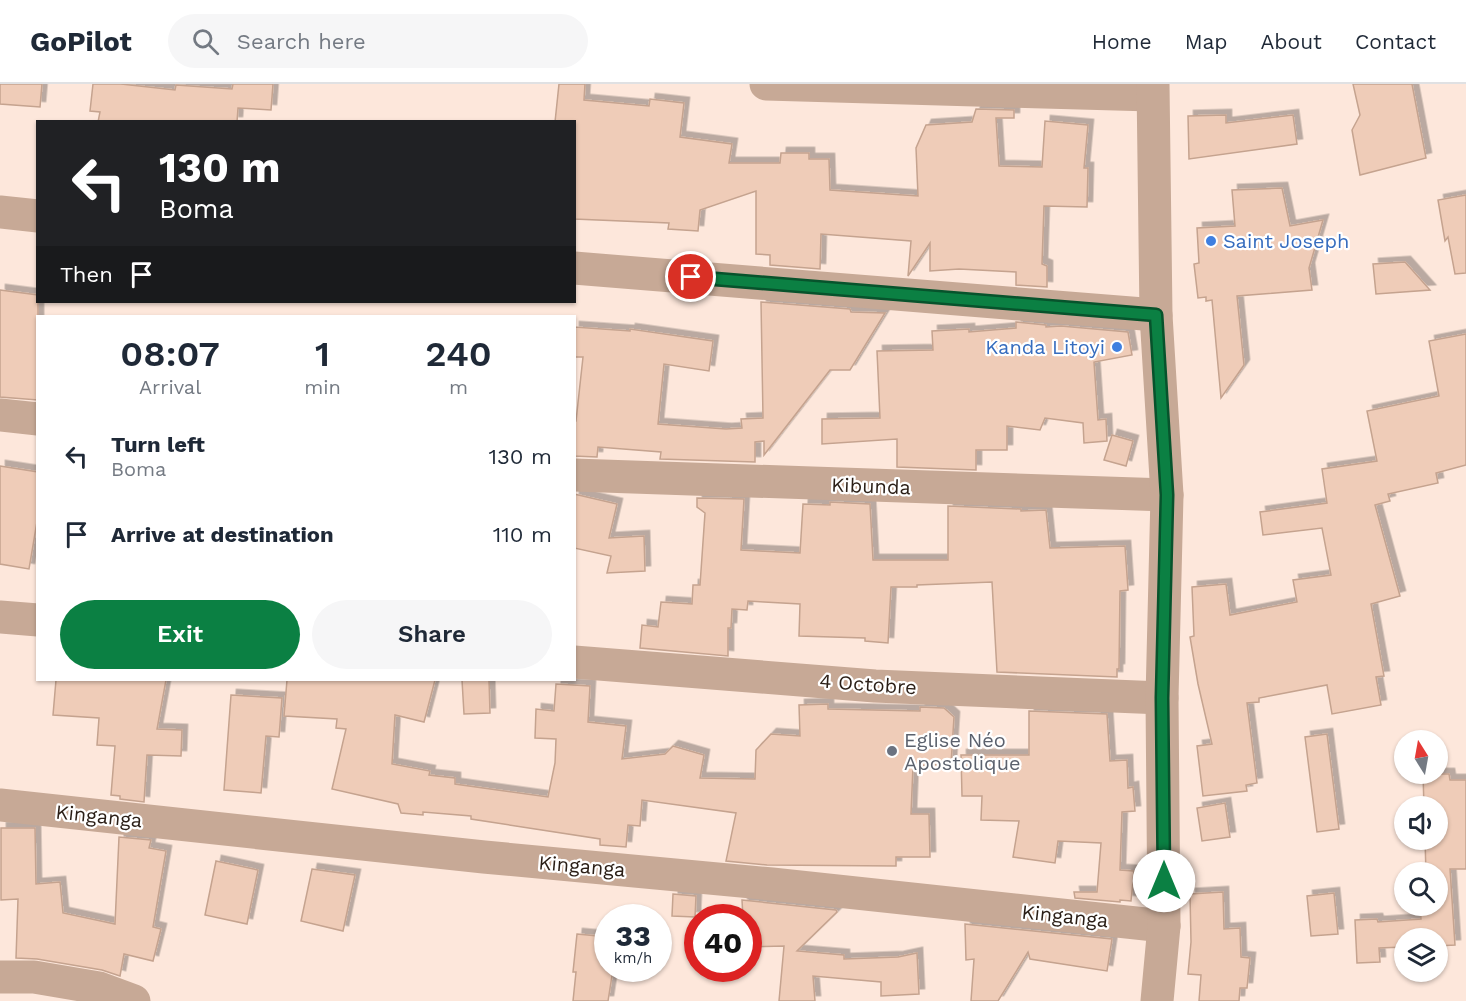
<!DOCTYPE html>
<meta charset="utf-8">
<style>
body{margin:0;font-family:"Work Sans",sans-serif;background:#f6f6f7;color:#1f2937;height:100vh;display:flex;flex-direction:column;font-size:22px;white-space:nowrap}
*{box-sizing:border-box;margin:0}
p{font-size:20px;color:#747a83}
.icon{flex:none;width:33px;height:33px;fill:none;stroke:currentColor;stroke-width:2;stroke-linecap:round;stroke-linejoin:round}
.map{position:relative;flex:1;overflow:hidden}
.drawer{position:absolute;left:36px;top:231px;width:540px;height:366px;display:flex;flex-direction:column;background:#fff;border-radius:0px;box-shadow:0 2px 4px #0004}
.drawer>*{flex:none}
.top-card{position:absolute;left:36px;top:36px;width:540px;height:183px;border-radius:0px;box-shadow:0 2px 4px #0004;background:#202124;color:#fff;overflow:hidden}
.needle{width:39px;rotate:349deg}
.fabs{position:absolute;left:1394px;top:646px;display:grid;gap:12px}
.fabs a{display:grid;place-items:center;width:54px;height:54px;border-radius:50%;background:#fff;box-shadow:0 2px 4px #0004;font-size:30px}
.speed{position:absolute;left:594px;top:820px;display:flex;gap:12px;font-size:30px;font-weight:700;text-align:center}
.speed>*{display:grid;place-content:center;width:78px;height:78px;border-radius:50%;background:#fff;box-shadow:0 2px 4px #0004;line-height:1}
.speed small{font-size:15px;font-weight:400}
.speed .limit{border:9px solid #d22;background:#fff;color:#111}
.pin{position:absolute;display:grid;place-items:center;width:51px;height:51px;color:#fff;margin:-26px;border:3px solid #fff;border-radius:50%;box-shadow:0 2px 6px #0007}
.me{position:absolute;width:66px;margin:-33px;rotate:0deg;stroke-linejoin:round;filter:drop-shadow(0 0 4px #0008)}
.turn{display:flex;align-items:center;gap:21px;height:126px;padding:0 24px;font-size:27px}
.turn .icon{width:78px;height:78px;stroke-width:2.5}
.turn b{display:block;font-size:42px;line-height:51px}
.then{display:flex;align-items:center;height:57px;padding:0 24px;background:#0003;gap:12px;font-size:22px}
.eta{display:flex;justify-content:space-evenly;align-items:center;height:102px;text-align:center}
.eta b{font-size:36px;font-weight:600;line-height:42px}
.action{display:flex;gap:12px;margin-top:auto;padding:12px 24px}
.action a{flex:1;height:69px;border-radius:36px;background:#0b8043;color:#fff;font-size:24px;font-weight:600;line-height:69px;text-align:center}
.action a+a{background:#f6f6f7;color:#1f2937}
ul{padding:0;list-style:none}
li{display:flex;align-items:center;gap:18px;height:78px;padding:0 24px}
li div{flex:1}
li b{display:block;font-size:22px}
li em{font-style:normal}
header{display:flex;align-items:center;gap:36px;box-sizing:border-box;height:84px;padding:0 30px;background:#fff;border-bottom:2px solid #e0e1e3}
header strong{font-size:28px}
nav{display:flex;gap:33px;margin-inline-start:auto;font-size:21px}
.search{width:420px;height:54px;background:#f6f6f7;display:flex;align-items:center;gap:15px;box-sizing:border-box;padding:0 21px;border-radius:33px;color:#747a83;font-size:22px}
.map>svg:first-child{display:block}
.building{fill:#efccb8;stroke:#c5a38f;stroke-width:1.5;filter:url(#shadow)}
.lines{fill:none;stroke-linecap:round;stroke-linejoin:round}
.minor{stroke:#c7a996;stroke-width:33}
.tertiary{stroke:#c7a996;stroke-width:33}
.route-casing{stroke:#07532c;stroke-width:15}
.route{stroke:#0b8043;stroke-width:10}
.shop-dot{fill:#3f7fe0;stroke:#fff;stroke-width:2}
.worship-dot{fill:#6b7280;stroke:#fff;stroke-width:2}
.labels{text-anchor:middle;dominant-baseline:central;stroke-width:4.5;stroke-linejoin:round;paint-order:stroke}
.shop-label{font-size:20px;fill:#366cbe;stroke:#fff;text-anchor:start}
.street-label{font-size:20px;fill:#2a1e16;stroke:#fff}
.worship-label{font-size:20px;fill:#5b616d;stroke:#fff;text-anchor:start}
</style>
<header>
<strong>GoPilot</strong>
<div class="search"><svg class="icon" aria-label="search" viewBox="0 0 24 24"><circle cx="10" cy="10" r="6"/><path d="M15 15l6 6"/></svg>Search here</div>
<nav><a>Home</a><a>Map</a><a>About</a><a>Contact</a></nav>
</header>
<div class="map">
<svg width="1466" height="917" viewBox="0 0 1466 917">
<defs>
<filter id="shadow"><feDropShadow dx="5.5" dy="-5.5" stdDeviation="0" flood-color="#0004"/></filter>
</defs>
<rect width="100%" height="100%" fill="#fde7db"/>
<g class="building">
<path d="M0,0H42L40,23L0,20Z"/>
<path d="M93,0H121L175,6L176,1L232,5L233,0H273L271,26L238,24L237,38H98L100,28L90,27Z"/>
<path d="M559,0H585L584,16L649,22L650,15L684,19L680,53L732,60L729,79H780L781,69H809V75H829L830,106L918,112L916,64L926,41L972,38L976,25L1014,26V34H996L999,82L1042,83L1045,37L1088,41L1084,84H1088L1087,123L1044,122L1042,180L1047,182V203L1016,201V188L959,185L930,187V159L908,192L911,157L821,150L820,185L770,181V171L756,170V107L700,126L698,147L668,145L669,139L574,135V38H555Z"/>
<path d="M1353,0H1412L1426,74L1360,91L1352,46L1360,31Z"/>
<path d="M1226,31V39L1293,31L1297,60L1189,75L1188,32Z"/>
<path d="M1282,104L1290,142L1323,136L1309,184L1312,206L1237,212L1244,281L1221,314L1212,216L1206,217V213L1198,214L1194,180L1199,179L1197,144L1235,142L1232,106Z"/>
<path d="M1466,111V189L1455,190L1448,153L1445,157L1438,116Z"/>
<path d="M1405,178L1430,206L1376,210L1373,180Z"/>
<path d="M0,206L38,211V316L0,313Z"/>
<path d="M761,218L850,225L851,228L885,229L850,286H830L764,371V357L755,358V378L660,375L661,368L598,363L597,373L574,372V337H576L583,273H574V243L630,247V245L713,257L709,287L664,280L658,340L726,345L742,344L741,335L763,334Z"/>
<path d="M1016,238L1046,241V243L1061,242L1128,248L1132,271L1094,278L1098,336L1106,335L1107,357L1084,359L1083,339L1045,334L1040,346L1007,342V366H976V386L897,383V355L822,360V335L880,334L877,267L933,266L932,247L969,245V248L1016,244Z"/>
<path d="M1466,250V381L1436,389L1438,399L1388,410L1390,417L1375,421L1400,512L1371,520L1384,592L1376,593L1381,621L1332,630L1327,601L1259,614V618L1247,619L1257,699L1246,701L1247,707L1203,712L1197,662L1212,660L1198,600L1190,553L1194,552L1192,503L1226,500L1230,531L1297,518L1293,496L1331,491L1322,444L1263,451L1260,428L1327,419L1322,385L1377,377L1367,327L1439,312L1429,257Z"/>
<path d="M1112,351L1133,357L1126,382L1104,376Z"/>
<path d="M0,382L38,388V432L29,485L0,480Z"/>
<path d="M574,410L617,420L609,454L644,452L645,487L607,489L611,472L574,464Z"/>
<path d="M697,414L744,415L741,466L800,469L803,420L830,421V418L870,420L873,476H948V422L1021,425V427L1046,426L1050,464L1125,462L1128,506L1120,507L1119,585H1117V593L997,588L992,498L917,501V503H891L888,559L865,557V554L799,552L800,520L748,517L747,526L732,525L731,544H728V572L640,564L642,541L658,543L661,518L692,520L693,501H700L705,429L697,423Z"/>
<path d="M56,596H166L157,645L182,646L181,672L147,671L144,718L120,715V712L111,711L115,662L97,661L99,634L53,631Z"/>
<path d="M287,596H435L424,638L395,631L392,680L430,687L429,691L455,694V700L548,713L555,679L556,655L535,654L536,625L554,627L556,600L590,602L588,638L626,642L622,675L665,670L673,662L704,671L700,694L755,695L756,666L771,650L800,652L799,621L828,620V625L920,627V623L944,624L954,633L951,680L913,682L911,730H929L930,773H896V782L767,781L726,777L736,729L642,716L640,742L628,741L626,763L600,761V755L471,735V732L423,728V731L401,729L398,720L332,705L346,645L336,644L337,635L284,632Z"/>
<path d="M462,596H489L490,629L464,630Z"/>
<path d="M231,611L282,614L279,653L266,652L261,709L224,706Z"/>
<path d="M1029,627L1107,630L1110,677L1127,676L1128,704L1133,703L1135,727L1122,728L1120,786L1134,787L1131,817L1120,816V818L1075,814L1074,808H1097L1101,759L1058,757L1055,779L1013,773L1019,737L981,736L982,712H962L961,671H1029Z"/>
<path d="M1327,650L1339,745L1317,748L1305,653Z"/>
<path d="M1423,690H1449L1450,696H1466V785H1450L1455,861L1437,862V855H1404V863L1379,864L1380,878L1357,879L1355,836L1377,835L1378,838L1421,835L1420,822H1437V789H1426L1425,756H1437V723H1424Z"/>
<path d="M1225,719L1230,753L1202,757L1197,724Z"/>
<path d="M1,744H35L36,800L60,798L63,829L115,840L119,753L151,756L149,764L166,767L153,843L161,845L153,877L124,870L120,892L102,886L37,875L16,874L18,815L1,816Z"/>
<path d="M216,777L258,786L247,840L205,831Z"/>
<path d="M312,785L355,791L343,847L301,837Z"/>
<path d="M1223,808L1224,845L1240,844L1241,873L1250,874L1247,904H1240L1239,917H1199L1201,891L1188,890L1191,858L1190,810Z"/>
<path d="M1334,809L1338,850L1311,852L1307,812Z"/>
<path d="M673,810L696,812L695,833L672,832Z"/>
<path d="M742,816L836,826L837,828L797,867L844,871V875L898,873L917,869L919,910L881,912V898L813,892L815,917H779L784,862L748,863V834H743Z"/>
<path d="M965,840L1112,855L1107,887L1030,875L1028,868L998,917H971L974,875L966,876Z"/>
<path d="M577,850L608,853V885H613L608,917H573L576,888H573Z"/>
</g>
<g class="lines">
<g class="minor">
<path d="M766,0L1152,11"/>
<path d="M0,128L38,132"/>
<path d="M574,184L1156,231"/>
<path d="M0,331L38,335"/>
<path d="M574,391L1167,411"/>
<path d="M0,533L38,536"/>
<path d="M574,578L875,602L1162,614"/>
<path d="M0,721L484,773L772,800L1164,842"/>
<path d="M0,893H34L99,904L134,917"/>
</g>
<path class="tertiary" d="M1153,0L1156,231L1167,411L1162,614L1164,842L1157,917"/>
</g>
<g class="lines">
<defs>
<path id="route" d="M691,193L1156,231L1167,411L1162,614L1164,797"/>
</defs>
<use href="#route" class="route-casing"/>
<use href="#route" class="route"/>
</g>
<g class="shop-dot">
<circle cx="1211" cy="157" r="6"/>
<circle cx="1117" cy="263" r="6"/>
</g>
<circle class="worship-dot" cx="892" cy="667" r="6"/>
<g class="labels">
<g class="shop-label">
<text x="1223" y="157">Saint Joseph</text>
<text x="1105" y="263" text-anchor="end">Kanda Litoyi</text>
</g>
<g class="street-label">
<text transform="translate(871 402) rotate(2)">Kibunda</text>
<text transform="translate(868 600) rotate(4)">4 Octobre</text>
<text transform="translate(99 732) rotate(6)">Kinganga</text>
<text transform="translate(582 782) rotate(5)">Kinganga</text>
<text transform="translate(1065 832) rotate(6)">Kinganga</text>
</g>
<g class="worship-label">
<text x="904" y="656">Eglise Néo<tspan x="904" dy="23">Apostolique</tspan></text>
</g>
</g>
</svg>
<div class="fabs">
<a><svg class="needle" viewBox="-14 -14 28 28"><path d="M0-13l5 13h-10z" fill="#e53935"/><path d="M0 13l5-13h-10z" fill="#747a83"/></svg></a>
<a><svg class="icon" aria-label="sound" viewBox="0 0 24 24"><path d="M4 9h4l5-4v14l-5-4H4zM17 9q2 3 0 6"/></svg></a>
<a><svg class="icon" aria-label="search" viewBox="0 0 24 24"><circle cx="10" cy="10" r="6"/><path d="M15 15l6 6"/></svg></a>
<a><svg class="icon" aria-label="layers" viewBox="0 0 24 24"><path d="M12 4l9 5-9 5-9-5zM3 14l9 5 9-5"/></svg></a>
</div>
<div class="speed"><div>33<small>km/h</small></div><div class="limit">40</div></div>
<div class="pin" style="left:691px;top:193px;background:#d93025"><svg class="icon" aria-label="arrive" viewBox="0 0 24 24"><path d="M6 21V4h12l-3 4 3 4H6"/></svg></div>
<svg class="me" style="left:1164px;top:797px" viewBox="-20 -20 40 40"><circle r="19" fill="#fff"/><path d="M0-13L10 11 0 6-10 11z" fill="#0b8043"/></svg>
<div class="top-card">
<div class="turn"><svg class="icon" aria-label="left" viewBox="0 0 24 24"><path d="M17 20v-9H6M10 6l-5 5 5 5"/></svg><div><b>130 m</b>Boma</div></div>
<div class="then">Then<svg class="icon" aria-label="arrive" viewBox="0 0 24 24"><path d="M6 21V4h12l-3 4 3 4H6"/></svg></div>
</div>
<section class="drawer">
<div class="eta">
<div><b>08:07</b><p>Arrival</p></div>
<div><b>1</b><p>min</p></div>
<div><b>240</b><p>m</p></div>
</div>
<ul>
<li><svg class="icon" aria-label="left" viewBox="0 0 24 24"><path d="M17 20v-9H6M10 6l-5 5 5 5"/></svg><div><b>Turn left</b><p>Boma</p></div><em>130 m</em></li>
<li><svg class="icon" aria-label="arrive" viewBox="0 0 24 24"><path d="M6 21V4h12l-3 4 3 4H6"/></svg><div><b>Arrive at destination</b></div><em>110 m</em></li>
</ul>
<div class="action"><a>Exit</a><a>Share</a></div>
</section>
</div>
